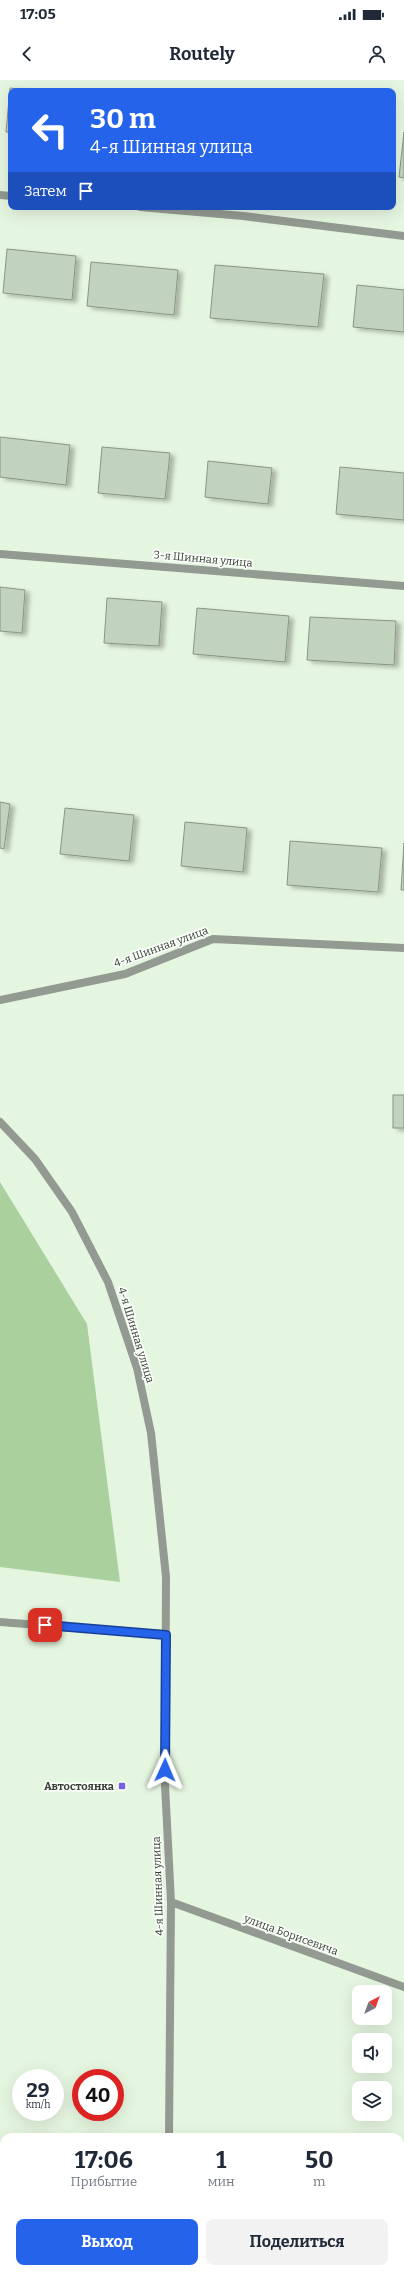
<!DOCTYPE html>
<html lang="ru">
<meta charset="utf-8">
<style>
body{margin:0;font-family:Bitter,serif;background:#f2f2f3;color:#1f2937;height:100vh;display:flex;flex-direction:column;font-size:15px;white-space:nowrap}
*{box-sizing:border-box;margin:0}
p{font-size:13px;color:#747a83}
.icon{flex:none;width:22px;height:22px;fill:none;stroke:currentColor;stroke-width:2;stroke-linecap:round;stroke-linejoin:round}
.map{position:relative;flex:1;overflow:hidden}
.side{position:absolute;left:0px;top:2053px;width:404px;height:140px;display:flex;flex-direction:column;background:#fff;border-radius:12px 12px 0 0;box-shadow:0 4px 16px #0002}
.side>*{flex:none}
.top-card{position:absolute;left:8px;top:8px;width:388px;height:122px;border-radius:8px;box-shadow:0 4px 16px #0002;background:#2563eb;color:#fff;overflow:hidden}
.needle{width:26px;rotate:41deg}
.tools{position:absolute;left:352px;top:1905px;display:grid;gap:8px}
.tools a{display:grid;place-items:center;width:40px;height:40px;border-radius:8px;background:#fff;box-shadow:0 4px 16px #0002;font-size:20px}
.speed{position:absolute;left:12px;top:1989px;display:flex;gap:8px;font-size:20px;font-weight:700;text-align:center}
.speed>*{display:grid;place-content:center;width:52px;height:52px;border-radius:50%;background:#fff;box-shadow:0 4px 16px #0002;line-height:1}
.speed small{font-size:10px;font-weight:400}
.speed .limit{border:6px solid #d22;background:#fff;color:#111}
.pin{position:absolute;display:grid;place-items:center;width:34px;height:34px;color:#fff;margin:-17px;border-radius:8px;box-shadow:0 2px 6px #0006}
.me{position:absolute;width:44px;margin:-22px;rotate:1deg;stroke-linejoin:round;filter:drop-shadow(0 0 3px #0008)}
.turn{display:flex;align-items:center;gap:14px;height:84px;padding:0 16px;font-size:18px}
.turn .icon{width:52px;height:52px;stroke-width:2.5}
.turn b{display:block;font-size:28px;line-height:34px}
.then{display:flex;align-items:center;height:38px;padding:0 16px;background:#0003;gap:8px;font-size:15px}
.eta{display:flex;justify-content:space-evenly;align-items:center;height:68px;text-align:center}
.eta b{font-size:24px;font-weight:700;line-height:28px}
.action{display:flex;gap:8px;margin-top:auto;padding:8px 16px}
.action a{flex:1;height:46px;border-radius:8px;background:#2563eb;color:#fff;font-size:16px;font-weight:700;line-height:46px;text-align:center}
.action a+a{background:#f2f2f3;color:#1f2937}
.status{display:flex;justify-content:space-between;align-items:center;height:28px;padding:0 20px;background:#fff;direction:ltr}
.status svg{height:11px;fill:currentColor}
header{display:flex;justify-content:space-between;align-items:center;height:52px;padding:0 16px;background:#fff;font-size:18px;font-weight:700}
.map>svg:first-child{display:block}
.green{fill:#a9d09d}
.building{fill:#c2d3bd;stroke:#869681;filter:url(#shadow)}
.lines{fill:none;stroke-linecap:round;stroke-linejoin:round}
.minor{stroke:#939a91;stroke-width:8}
.tertiary{stroke:#939a91;stroke-width:8}
.route-casing{stroke:#184099;stroke-width:10}
.route{stroke:#2563eb;stroke-width:7}
.poi-dot{fill:#7961dc;stroke:#fbfffa;stroke-width:1.5}
.labels{text-anchor:middle;dominant-baseline:central;stroke-width:3.5;stroke-linejoin:round;paint-order:stroke}
.street-label{font-size:11px;fill:#383f36;stroke:#fbfffa}
.poi-label{font-size:11px;font-weight:bold;fill:#383f36;stroke:#fbfffa;text-anchor:end}
</style>
<div class="status"><b>17:05</b><svg viewBox="0 0 49 12"><path d="M0 12V9h3v3zM5 12V6h3v6zM10 12V3h3v9zM15 12V0h3v12zM26 1h20v11H26zM47 4h2v5h-2z"/></svg></div>
<header><svg class="icon" aria-label="back" viewBox="0 0 24 24"><path d="M15 5l-7 7 7 7"/></svg>Routely<svg class="icon" aria-label="person" viewBox="0 0 24 24"><circle cx="12" cy="8" r="4"/><path d="M4 21q1-7 8-7t8 7"/></svg></header>
<div class="map">
<svg width="404" height="2193" viewBox="0 0 404 2193">
<defs>
<filter id="shadow"><feDropShadow dx="4.5" dy="2.5" stdDeviation="2" flood-color="#0004"/></filter>
</defs>
<rect width="100%" height="100%" fill="#e5f6e0"/>
<path class="green" d="M0,1102L87,1244L120,1502L0,1487Z"/>
<g class="building">
<path d="M10,8L41,11H11V52H6Z"/>
<path d="M404,52V98L399,97Z"/>
<path d="M7,169L76,176L72,220L3,213Z"/>
<path d="M91,182L178,190L174,235L87,226Z"/>
<path d="M215,185L324,194L318,247L210,238Z"/>
<path d="M357,205L404,210V252L353,247Z"/>
<path d="M0,357L70,365L66,405L0,397Z"/>
<path d="M102,367L170,373L165,419L98,413Z"/>
<path d="M208,381L272,388L268,424L205,417Z"/>
<path d="M340,387L404,393V440L336,434Z"/>
<path d="M0,507L25,510L22,553L0,551Z"/>
<path d="M107,518L162,522L159,566L104,563Z"/>
<path d="M197,528L289,536L285,582L193,574Z"/>
<path d="M310,537L396,541L394,585L307,580Z"/>
<path d="M0,722L10,724L4,769L0,768Z"/>
<path d="M65,728L134,735L129,781L60,774Z"/>
<path d="M185,742L247,748L243,792L181,786Z"/>
<path d="M290,761L382,768L378,812L287,805Z"/>
<path d="M404,763V810H401Z"/>
<rect x="393" y="1015" width="11" height="33"/>
</g>
<g class="lines">
<g class="minor">
<path d="M0,115L11,116"/>
<path d="M140,127L243,136L404,156"/>
<path d="M0,474L404,506"/>
<path d="M0,920L125,894L213,859L404,868"/>
<path d="M0,1542L166,1555"/>
</g>
<g class="tertiary">
<path d="M0,1042L35,1079L72,1132L108,1202L137,1288L151,1353L166,1497L165,1705L171,1822L169,2057"/>
<path d="M171,1822L404,1907"/>
<path d="M165,2193L166,2189"/>
</g>
</g>
<g class="lines">
<defs>
<path id="route" d="M45,1545L166,1555L165,1690"/>
</defs>
<use href="#route" class="route-casing"/>
<use href="#route" class="route"/>
</g>
<rect class="poi-dot" x="118" y="1702" width="8" height="8" rx="2"/>
<g class="labels">
<g class="street-label">
<text transform="translate(203 479) rotate(5)">3-я Шинная улица</text>
<text transform="translate(161 867) rotate(-20)">4-я Шинная улица</text>
<text transform="translate(136 1255) rotate(73)">4-я Шинная улица</text>
<text transform="translate(158 1806) rotate(-92)">4-я Шинная улица</text>
<text transform="translate(291 1855) rotate(20)">улица Борисевича</text>
</g>
<g class="poi-label">
<text x="114" y="1706">Автостоянка</text>
</g>
</g>
</svg>
<div class="tools">
<a><svg class="needle" viewBox="-14 -14 28 28"><path d="M0-13l5 13h-10z" fill="#e53935"/><path d="M0 13l5-13h-10z" fill="#747a83"/></svg></a>
<a><svg class="icon" aria-label="sound" viewBox="0 0 24 24"><path d="M4 9h4l5-4v14l-5-4H4zM17 9q2 3 0 6"/></svg></a>
<a><svg class="icon" aria-label="layers" viewBox="0 0 24 24"><path d="M12 4l9 5-9 5-9-5zM3 14l9 5 9-5"/></svg></a>
</div>
<div class="speed"><div>29<small>km/h</small></div><div class="limit">40</div></div>
<div class="pin" style="left:45px;top:1545px;background:#d93025"><svg class="icon" aria-label="arrive" viewBox="0 0 24 24"><path d="M6 21V4h12l-3 4 3 4H6"/></svg></div>
<svg class="me" style="left:165px;top:1690px" viewBox="-20 -20 40 40"><path d="M0-17L14 15 0 8-14 15z" fill="#2563eb" stroke="#fff" stroke-width="4"/></svg>
<div class="top-card">
<div class="turn"><svg class="icon" aria-label="left" viewBox="0 0 24 24"><path d="M17 20v-9H6M10 6l-5 5 5 5"/></svg><div><b>30 m</b>4-я Шинная улица</div></div>
<div class="then">Затем<svg class="icon" aria-label="arrive" viewBox="0 0 24 24"><path d="M6 21V4h12l-3 4 3 4H6"/></svg></div>
</div>
<section class="side">
<div class="eta">
<div><b>17:06</b><p>Прибытие</p></div>
<div><b>1</b><p>мин</p></div>
<div><b>50</b><p>m</p></div>
</div>
<div class="action"><a>Выход</a><a>Поделиться</a></div>
</section>
</div>
